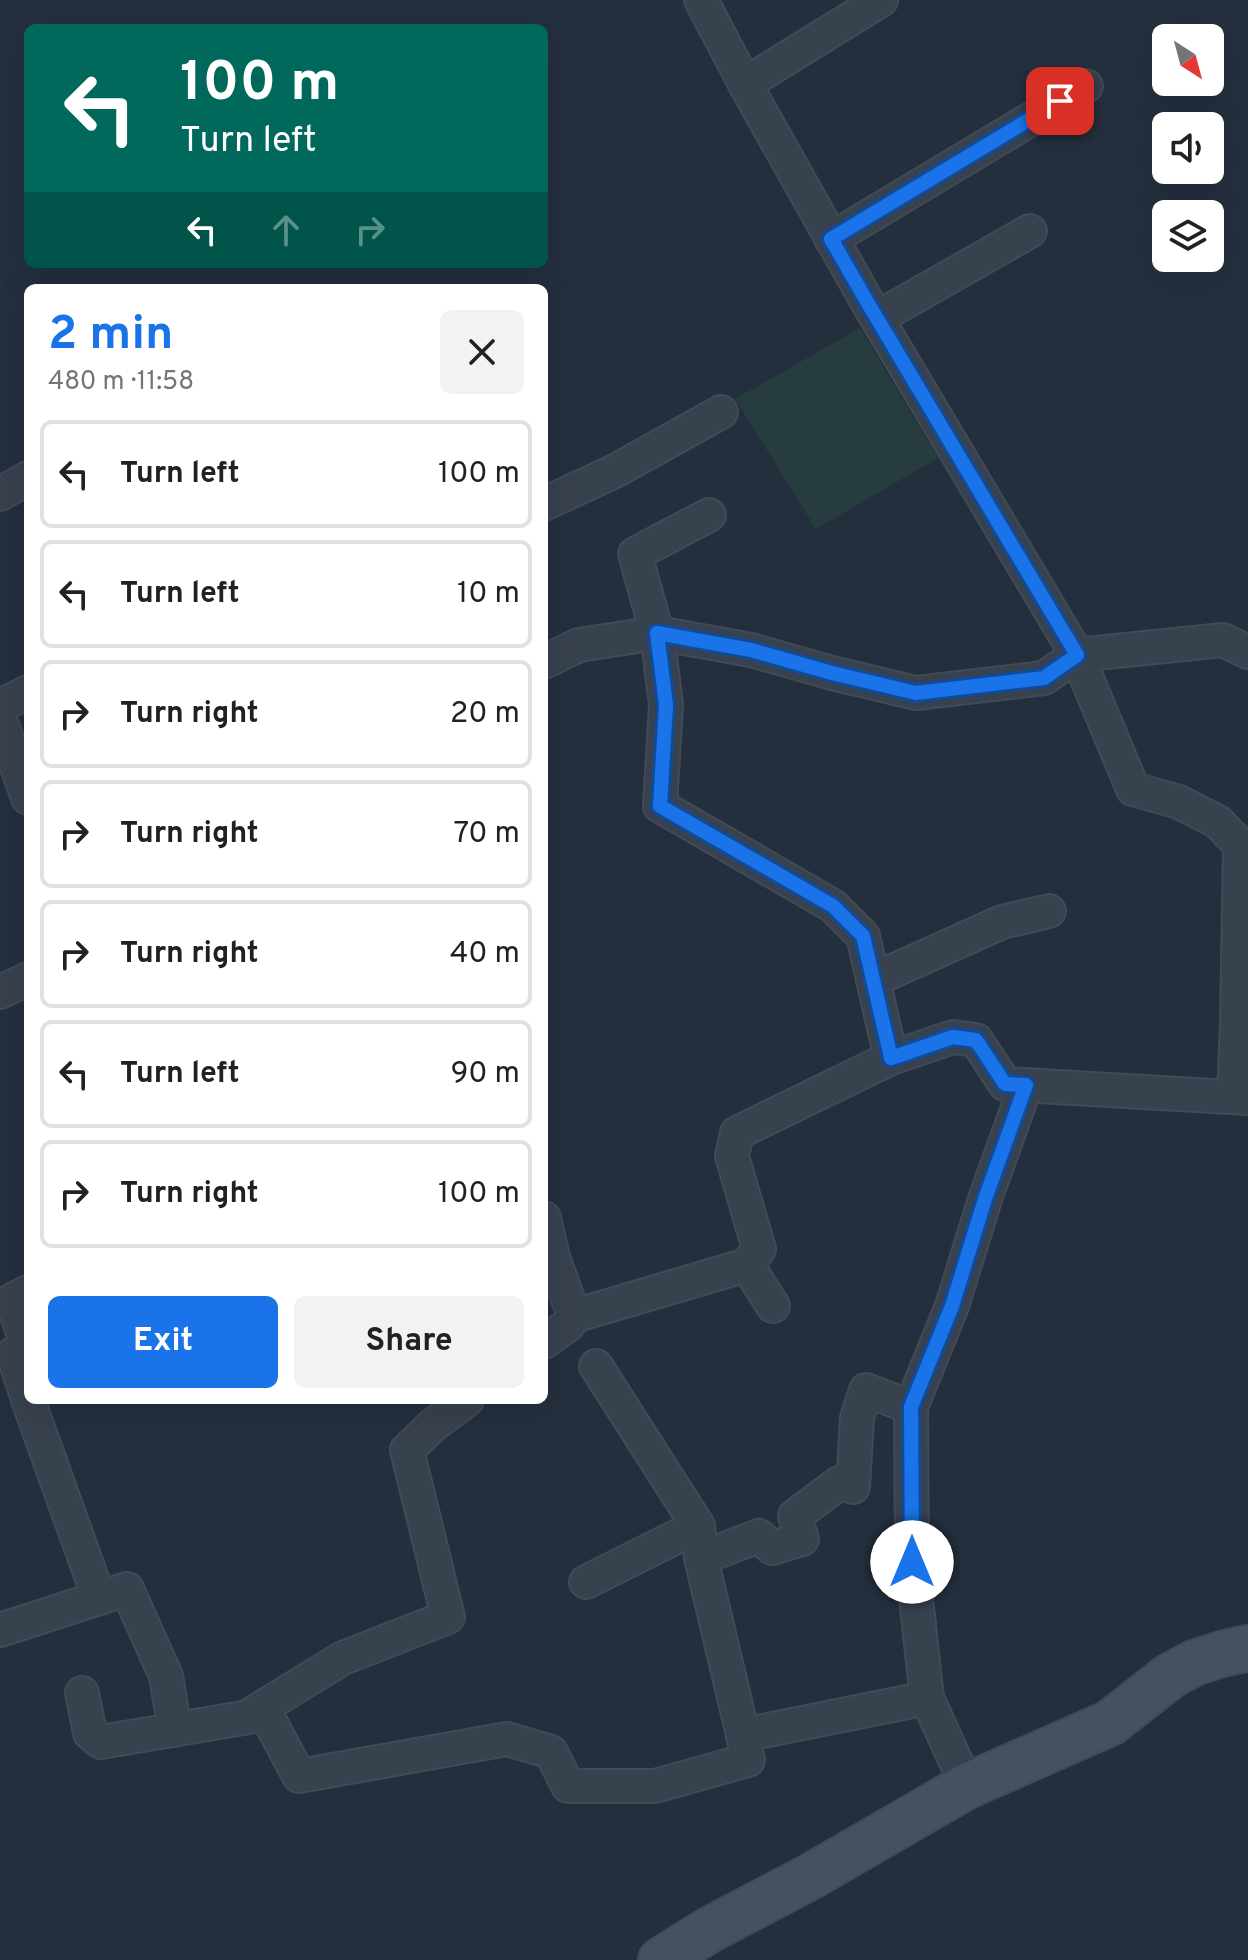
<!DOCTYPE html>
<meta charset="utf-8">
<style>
body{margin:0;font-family:Overpass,sans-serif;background:#f2f2f2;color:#202124;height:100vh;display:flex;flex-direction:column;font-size:30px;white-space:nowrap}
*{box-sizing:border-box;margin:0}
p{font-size:26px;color:#757577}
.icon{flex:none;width:44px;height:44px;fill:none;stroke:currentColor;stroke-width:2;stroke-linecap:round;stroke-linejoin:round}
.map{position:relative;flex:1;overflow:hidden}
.details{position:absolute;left:24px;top:284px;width:524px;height:1120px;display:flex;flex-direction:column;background:#fff;border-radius:12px;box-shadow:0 8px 32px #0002}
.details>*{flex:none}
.banner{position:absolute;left:24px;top:24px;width:524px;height:244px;border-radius:12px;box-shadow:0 8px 32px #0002;background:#00695c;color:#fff;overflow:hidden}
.needle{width:52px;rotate:144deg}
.buttons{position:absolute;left:1152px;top:24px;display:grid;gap:16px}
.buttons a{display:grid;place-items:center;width:72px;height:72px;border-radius:12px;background:#fff;box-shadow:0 8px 32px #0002;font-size:40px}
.pin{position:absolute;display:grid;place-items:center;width:68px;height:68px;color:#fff;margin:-34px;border-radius:16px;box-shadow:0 4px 12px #0006}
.me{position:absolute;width:88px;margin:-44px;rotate:0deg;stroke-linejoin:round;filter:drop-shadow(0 0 6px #0008)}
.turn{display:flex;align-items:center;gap:28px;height:168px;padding:0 24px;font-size:36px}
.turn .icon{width:104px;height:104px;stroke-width:2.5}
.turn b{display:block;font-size:56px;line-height:68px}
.lanes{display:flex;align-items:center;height:76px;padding:0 24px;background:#0003;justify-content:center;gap:40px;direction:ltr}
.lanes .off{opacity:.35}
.round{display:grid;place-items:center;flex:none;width:84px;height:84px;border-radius:12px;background:#f2f2f2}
.overview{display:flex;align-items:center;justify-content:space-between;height:136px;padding:0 24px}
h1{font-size:48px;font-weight:700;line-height:60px;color:#1a73e8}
.action{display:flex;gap:16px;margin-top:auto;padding:16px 24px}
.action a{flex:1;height:92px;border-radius:12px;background:#1a73e8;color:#fff;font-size:32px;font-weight:700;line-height:92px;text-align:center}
.action a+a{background:#f2f2f2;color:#202124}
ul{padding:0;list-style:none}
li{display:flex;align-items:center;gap:24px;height:108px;margin:0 16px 12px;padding:0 8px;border:4px solid #e0e0e0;border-radius:12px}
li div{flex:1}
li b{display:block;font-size:30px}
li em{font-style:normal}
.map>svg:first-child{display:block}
.green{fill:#263c3f}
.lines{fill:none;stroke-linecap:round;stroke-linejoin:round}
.street-casing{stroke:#414a57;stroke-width:36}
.secondary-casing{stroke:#414a57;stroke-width:48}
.street{stroke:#38414e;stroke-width:32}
.secondary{stroke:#465061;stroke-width:44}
.route-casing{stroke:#114b97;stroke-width:20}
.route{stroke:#1a73e8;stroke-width:14}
</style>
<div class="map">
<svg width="1248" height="1960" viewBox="0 0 1248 1960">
<rect width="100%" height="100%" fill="#242f3e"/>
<path class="green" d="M860,328L938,458L816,529L735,399Z"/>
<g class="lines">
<defs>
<g id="street">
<path d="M701,0L745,84L869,305L1077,655L1223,640L1248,652"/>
<path d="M745,84L881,0"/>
<path d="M831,239L1086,86"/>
<path d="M877,318L1030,231"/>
<path d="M0,494L28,478"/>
<path d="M544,504L615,471L721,412"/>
<path d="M544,662L579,645L657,633L635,554L709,515"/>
<path d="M0,706L28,692"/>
<path d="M0,719L28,798"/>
<path d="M873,980L1002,922L1049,911"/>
<path d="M0,992L28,979"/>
<path d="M1234,1096L1237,1022L1240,845L1218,822L1179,802L1133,789L1077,655L1044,678L916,693L832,673L751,650L657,633L666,705L660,806L833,906L863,936L891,1058L953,1037L976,1040L1005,1084L1248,1098"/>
<path d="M544,1218L553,1257L574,1316L747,1265L759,1249L732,1156L737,1133L891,1058"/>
<path d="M747,1265L773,1306"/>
<path d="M28,1292L12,1300L28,1348L13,1354L28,1399"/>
<path d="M544,1342L568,1325L574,1316"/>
<path d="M596,1366L698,1526L701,1558"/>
<path d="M28,1400L99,1598"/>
<path d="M586,1582L698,1526"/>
<path d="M0,1630L127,1589L166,1676L175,1730"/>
<path d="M82,1693L90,1733L101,1742L266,1714L299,1776L507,1739L551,1752L568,1786H655L748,1760L743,1735L927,1698"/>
<path d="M247,1717L343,1658L448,1617L407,1450L433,1425L467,1400"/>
<path d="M743,1735L701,1558L759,1536L772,1548L802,1539L795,1516L839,1483L853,1487L857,1418L866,1390L911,1407"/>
<path d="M967,1786L927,1698L912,1562L911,1407L952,1306L985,1199L1026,1085"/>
</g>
<path id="secondary" d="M661,1960L709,1930L808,1878L967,1786L1110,1723L1170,1676L1194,1663L1222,1654L1248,1648"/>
</defs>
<use href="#street" class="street-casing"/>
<use href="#secondary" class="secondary-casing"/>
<use href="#street" class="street"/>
<use href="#secondary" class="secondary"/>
</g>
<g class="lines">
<defs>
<path id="route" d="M912,1562L911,1407L952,1306L985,1199L1026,1085L1005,1084L976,1040L953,1037L891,1058L863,936L833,906L660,806L666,705L657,633L751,650L832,673L916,693L1044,678L1077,655L869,305L831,239L1060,101"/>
</defs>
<use href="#route" class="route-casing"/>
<use href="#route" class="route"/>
</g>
</svg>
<div class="buttons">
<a><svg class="needle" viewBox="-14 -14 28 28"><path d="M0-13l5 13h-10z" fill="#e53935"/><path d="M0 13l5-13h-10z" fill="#757577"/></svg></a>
<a><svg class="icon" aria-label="sound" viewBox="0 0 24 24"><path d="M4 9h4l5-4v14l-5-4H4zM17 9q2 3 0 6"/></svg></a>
<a><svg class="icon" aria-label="layers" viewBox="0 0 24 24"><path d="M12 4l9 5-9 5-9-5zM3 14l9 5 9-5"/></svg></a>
</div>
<div class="pin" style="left:1060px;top:101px;background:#d93025"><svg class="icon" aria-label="arrive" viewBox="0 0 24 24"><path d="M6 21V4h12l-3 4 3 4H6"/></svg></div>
<svg class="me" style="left:912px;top:1562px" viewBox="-20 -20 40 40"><circle r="19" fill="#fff"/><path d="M0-13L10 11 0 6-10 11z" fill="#1a73e8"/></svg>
<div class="banner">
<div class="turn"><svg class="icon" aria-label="left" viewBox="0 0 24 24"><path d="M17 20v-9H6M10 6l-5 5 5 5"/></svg><div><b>100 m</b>Turn left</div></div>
<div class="lanes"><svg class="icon" aria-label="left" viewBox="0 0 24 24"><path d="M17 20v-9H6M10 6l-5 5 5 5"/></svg><svg class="icon off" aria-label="ahead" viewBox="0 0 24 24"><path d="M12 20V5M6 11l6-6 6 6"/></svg><svg class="icon off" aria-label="right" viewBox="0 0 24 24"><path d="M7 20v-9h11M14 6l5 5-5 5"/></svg></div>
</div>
<section class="details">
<div class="overview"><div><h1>2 min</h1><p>480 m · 11:58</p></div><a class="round"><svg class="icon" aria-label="close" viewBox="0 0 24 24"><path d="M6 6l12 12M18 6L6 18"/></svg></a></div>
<ul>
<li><svg class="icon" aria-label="left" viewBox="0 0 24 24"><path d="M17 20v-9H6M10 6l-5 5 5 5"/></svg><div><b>Turn left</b></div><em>100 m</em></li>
<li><svg class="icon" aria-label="left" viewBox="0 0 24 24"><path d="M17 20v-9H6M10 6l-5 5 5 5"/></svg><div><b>Turn left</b></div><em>10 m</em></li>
<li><svg class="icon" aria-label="right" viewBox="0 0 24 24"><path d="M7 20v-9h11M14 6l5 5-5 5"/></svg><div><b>Turn right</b></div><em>20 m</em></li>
<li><svg class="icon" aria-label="right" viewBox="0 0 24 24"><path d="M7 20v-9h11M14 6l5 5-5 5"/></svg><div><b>Turn right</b></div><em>70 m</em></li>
<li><svg class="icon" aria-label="right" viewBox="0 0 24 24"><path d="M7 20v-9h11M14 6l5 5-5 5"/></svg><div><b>Turn right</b></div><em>40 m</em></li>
<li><svg class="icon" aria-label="left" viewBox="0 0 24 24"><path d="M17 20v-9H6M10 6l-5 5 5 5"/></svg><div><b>Turn left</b></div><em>90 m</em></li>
<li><svg class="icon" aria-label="right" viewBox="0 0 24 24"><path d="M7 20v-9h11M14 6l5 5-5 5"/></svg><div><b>Turn right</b></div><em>100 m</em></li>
</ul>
<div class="action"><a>Exit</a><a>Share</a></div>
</section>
</div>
